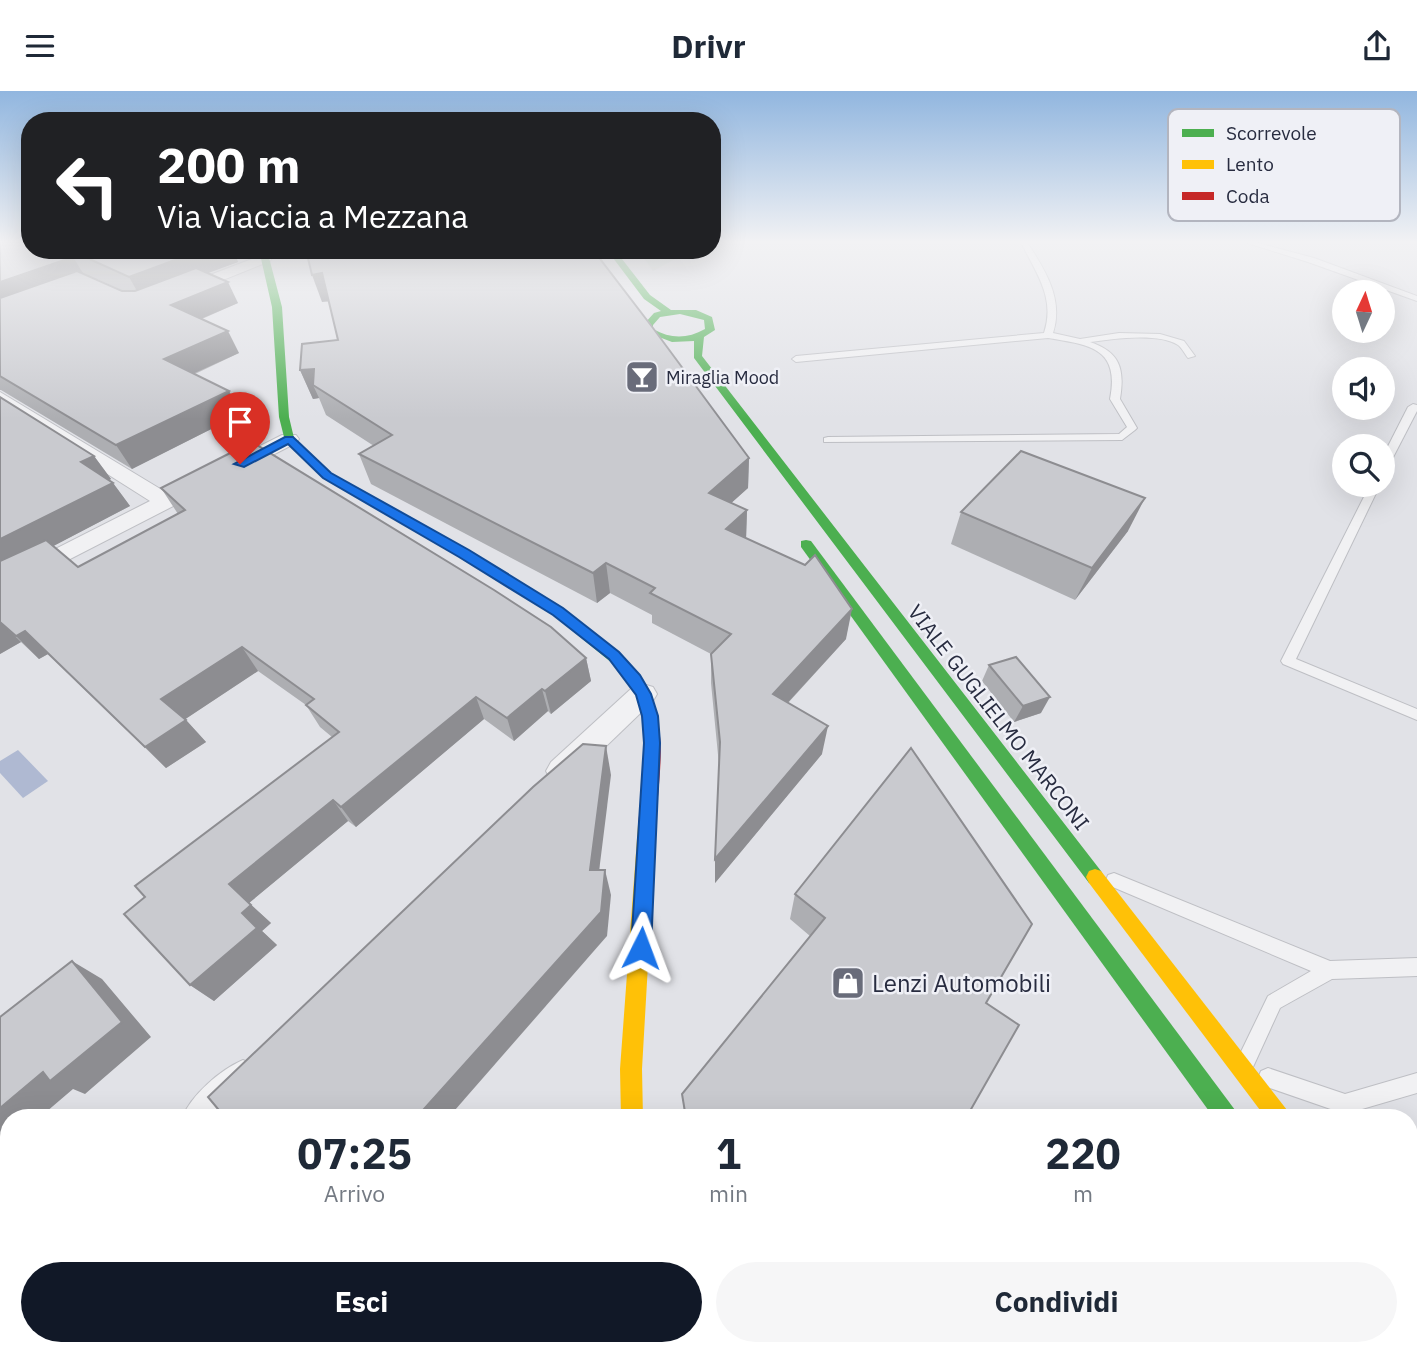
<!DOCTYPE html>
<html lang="it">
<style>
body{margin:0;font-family:"IBM Plex Sans",sans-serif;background:#f6f6f7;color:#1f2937;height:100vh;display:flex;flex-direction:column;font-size:26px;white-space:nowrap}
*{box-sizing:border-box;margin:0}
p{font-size:23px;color:#747a83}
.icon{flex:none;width:38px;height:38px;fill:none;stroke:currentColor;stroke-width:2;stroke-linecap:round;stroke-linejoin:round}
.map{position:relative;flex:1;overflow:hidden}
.drawer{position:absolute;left:0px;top:1018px;width:1418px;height:247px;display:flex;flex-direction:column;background:#fff;border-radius:28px 28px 0 0;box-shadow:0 7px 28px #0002}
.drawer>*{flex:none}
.hud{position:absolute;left:21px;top:21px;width:700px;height:147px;border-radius:28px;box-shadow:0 7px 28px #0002;background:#202124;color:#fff;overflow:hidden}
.needle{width:46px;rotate:4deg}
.fabs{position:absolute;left:1332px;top:189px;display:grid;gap:14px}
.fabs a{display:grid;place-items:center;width:63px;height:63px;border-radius:50%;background:#fff;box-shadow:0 7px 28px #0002;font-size:35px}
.pin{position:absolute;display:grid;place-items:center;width:60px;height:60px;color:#fff;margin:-72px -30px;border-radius:50% 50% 50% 0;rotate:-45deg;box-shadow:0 0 7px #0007}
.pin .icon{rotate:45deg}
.me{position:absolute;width:77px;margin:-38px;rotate:3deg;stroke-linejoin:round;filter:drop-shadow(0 0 5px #0008)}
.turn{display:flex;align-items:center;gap:24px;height:147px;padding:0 21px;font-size:32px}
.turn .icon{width:91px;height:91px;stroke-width:2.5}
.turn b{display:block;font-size:49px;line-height:60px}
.eta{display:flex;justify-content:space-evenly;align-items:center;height:119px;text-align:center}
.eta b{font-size:42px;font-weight:700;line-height:49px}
.cta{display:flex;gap:14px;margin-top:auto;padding:14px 21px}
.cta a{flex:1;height:80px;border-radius:42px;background:#111827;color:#fff;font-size:28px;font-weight:700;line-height:80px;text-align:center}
.cta a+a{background:#f6f6f7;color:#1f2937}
header{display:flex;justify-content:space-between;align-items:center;height:91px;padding:0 21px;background:#fff;font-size:32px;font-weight:700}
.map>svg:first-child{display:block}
.green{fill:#cfdad2}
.water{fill:#afb9d2}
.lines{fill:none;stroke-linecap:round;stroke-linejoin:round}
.lane-casing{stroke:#bebfc4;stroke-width:2}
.street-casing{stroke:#bebfc4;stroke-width:2}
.lane{fill:#f1f1f3;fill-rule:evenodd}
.street{fill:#f1f1f3;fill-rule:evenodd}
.fast{fill:#4caf50;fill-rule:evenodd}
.slow{fill:#ffc107;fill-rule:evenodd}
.jam{fill:#c62828;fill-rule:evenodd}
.wall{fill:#adaeb2;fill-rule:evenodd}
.shaded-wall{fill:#8d8d91}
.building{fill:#c9cacf;stroke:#8d8d91;stroke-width:2}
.route{fill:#1a73e8;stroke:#114b97;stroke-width:2}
.labels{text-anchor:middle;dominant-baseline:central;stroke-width:5;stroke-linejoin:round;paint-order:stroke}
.far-poi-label{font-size:18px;fill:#282c40;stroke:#eff0f6;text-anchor:start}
.street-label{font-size:21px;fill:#282c40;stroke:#eff0f6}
.near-poi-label{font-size:24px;fill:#282c40;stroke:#eff0f6;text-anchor:start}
.key{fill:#eff0f6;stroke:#b3b5bf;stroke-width:2}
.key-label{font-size:19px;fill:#282c40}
</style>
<header><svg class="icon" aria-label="menu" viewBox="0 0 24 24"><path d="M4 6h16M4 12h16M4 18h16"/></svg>Drivr<svg class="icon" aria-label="share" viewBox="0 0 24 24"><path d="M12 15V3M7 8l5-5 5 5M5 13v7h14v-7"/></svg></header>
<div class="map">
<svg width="1417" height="1265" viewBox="0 0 1417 1265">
<rect width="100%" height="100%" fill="#e1e2e7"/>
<path class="green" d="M638,159H692L653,180Z"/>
<path class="water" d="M18,659L48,690L23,707L0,682V670Z"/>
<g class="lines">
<defs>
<g id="lane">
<path d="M1021,151H1027C1045,179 1064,208 1053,242L1080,248L1119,242L1160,243L1184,250L1195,265L1188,267C1185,263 1182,257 1178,254C1159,241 1111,248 1090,251C1120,261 1125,278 1120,308L1137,337L1135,339L1122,349L824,351V347L828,346L1119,343L1127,336L1110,308C1120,257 1090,254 1048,247L796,271L792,268L796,265L1044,242C1056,206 1035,181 1021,151Z"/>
<path d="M1244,151H1254L1314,167L1417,205V210L1308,171Z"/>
<path d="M1413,313L1417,314V320L1387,378L1382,381V367L1408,316Z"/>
<path d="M1370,394H1380L1296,568L1417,618V629L1283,573L1281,570Z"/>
<path d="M1114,782L1330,870L1417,867V885L1332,888L1280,917L1253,976L1246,978L1239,976L1237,969L1268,905L1311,880L1108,794L1106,789L1108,784Z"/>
<path d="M1268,977L1345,1003L1417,982V1002L1345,1023L1261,994L1258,987L1261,980Z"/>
</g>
<g id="street">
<path d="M265,163L270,164L272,167L270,170L188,203H176L174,200L176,197Z"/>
<path d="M0,301L167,402L282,344H296L299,348L296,352L0,504V486L150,410L0,315Z"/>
<path d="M643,593L653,596L657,603L653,610L571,689L561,692L551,689L546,680L551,671L633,596Z"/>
<path d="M243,969L256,975L262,988L256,1001L230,1027H182C191,1004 220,979 243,969Z"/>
<path d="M9,1182V1231L0,1234V1186Z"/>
</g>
</defs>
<use href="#lane" class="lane-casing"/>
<use href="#street" class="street-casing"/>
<use href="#lane" class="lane"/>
<use href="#street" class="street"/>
<g class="fast">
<path d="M259,159H267L282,216L289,326L294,347L331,383L469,459L563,518L622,564L624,568L622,572H612L553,524L459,465L323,387L285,350L279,326L272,216Z"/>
<path d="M607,159H615L650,204L671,219H696L712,226L715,239L704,246L702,265L1101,780L1104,786L1101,792L1095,794L1089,792L694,267V250L672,251L646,241L645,232L654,222L661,220L644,208ZM680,223L704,229L705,238C687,248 671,248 653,238V234L660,226Z"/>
<path d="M806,449L811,450L1235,1019L1238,1027H1214L801,456V450Z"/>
<path d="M1409,1184L1417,1187V1219L1409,1216Z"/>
<path d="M641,1256H667L669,1265H643Z"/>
</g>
<g class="slow">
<path d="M647,726L653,729L656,734L642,978L643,1027H621L620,978L638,734L641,729Z"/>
<path d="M1095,778L1101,780L1287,1019L1290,1027H1266L1089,792L1086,786L1089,780Z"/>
</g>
<g class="jam">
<path d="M617,563L622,564C674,625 660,660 656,734L653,739L647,742L641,739L638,734C642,692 653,644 636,603C630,590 617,580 610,568Z"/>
<path d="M1409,1254L1414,1265H1386L1382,1256H1409Z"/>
</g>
</g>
<g class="wall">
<path d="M0,151L30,159H233L238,171L207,182L238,212L202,228L239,262L195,283L229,300L241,323L132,378L1,299H0ZM93,188H97L124,200H122Z"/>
<path d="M566,165L749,367L748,397L731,412L747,419L746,447L846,548L788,612L822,663L715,792L719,674L711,592V563L652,532V524L610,502L597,512L371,393L359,363L374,355L326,324L319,307L313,308L300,279L338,249L329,210L322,211Z"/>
<path d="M0,306L94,365L111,388L109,389L113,392L130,415L53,455L78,476L178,423L161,397L586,567L591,590L551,623L548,620L514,650L484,628L356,736L348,730L249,812L271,832L262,840L277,854L214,910L190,894L145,806L332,646L320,636L306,614L258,580L185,628L206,651L166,677L48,563L39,568L21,551L0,563Z"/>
<path d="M961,421L1128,440L1075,509L951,453Z"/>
<path d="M989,574L1041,622L1014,631L982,590Z"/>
<path d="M795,803L986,912L966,1027H685L682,1003L810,845L790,828Z"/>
<path d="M1076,1256H1271L1276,1265H1080Z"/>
</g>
<g class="shaded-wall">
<path d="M202,159H233L238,171L141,207L129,186Z"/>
<path d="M443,159H543L449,188L442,162Z"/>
<path d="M73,166L86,187L0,218V191Z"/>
<path d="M322,182L332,210L322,211L312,184Z"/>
<path d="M228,191L238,212L182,236L171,214Z"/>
<path d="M228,240L239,262L177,290L164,268Z"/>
<path d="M314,278L313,294L319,307L313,308L300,279Z"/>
<path d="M229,300L241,323L132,378L116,354Z"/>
<path d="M94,365L111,388L99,394L81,371Z"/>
<path d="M749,367L748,397L709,432V402Z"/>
<path d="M113,392L130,415L0,483V448Z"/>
<path d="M1145,407L1128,440L1075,509L1092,477Z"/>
<path d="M747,419L746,449L726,438Z"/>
<path d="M606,472L610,502L597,512L593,482Z"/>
<path d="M852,518L846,548L770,631L773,603Z"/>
<path d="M0,531L21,551L0,563Z"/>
<path d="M25,540L48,563L39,568L16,545Z"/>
<path d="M242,556L258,580L181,631L161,608Z"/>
<path d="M586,567L591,590L551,623L545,600Z"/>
<path d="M542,598L548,620L514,650L507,627Z"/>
<path d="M476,606L484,628L356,736L341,716Z"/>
<path d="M1050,606L1041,622L1014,631L1023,615Z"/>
<path d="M186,629L206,651L166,677L145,656Z"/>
<path d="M828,635L822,663L715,792V768Z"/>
<path d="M606,655L611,684L596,805L590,779Z"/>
<path d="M333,709L348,730L249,812L271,832L262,840L277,854L214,910L190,894L242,822L229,793Z"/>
<path d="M605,779L611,804L607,845L448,1027H416Z"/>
<path d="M72,870L102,888L151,946L85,1003L73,998L39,1027H9V1052L3,1057H0V1017Z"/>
<path d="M525,1256H536L540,1265H529Z"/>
</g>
<g class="building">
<path d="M0,151H30V159H202L129,186L85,166H73L0,191Z"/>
<path d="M306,159H443L442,162L448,164L479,159H563L566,165L594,160L653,237L749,367L709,402L747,419L726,438L805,474L815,464L852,518L773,603L828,635L715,768L720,651L711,563L731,543L650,502L655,497L606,472L593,482L359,363L392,344L313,294L314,278L300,279L302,253L338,249L322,182L312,184Z"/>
<path d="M196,177L228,191L171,214L228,240L164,268L229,300L116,354L0,285V207L77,180L122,200H135Z"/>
<path d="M0,306L94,365L81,371L113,392L0,448Z"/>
<path d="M252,351L494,499L551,536L586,567L545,600L542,598L507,627L476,606L341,716L333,709L229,793L251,814L242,822L257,837L190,894L124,823L145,806L135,795L339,641L306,614L314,608L242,556L161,608L186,629L145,656L25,540L16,545L0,531V470L46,449L78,476L185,419L161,397Z"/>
<path d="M1021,360L1145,407L1092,477L961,421Z"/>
<path d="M1016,566L1050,606L1023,615L989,574Z"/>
<path d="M583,653L606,655L590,779H605L601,821L416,1027H220L223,1024L208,1006L533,696Z"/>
<path d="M911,657L1032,833L986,912L1019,934L966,1027H686L682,1003L825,827L795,803Z"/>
<path d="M72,870L122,931L50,990L43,981L0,1017V926Z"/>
<path d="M362,1256H525L529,1265H356Z"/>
<path d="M717,1256H835L831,1265H719Z"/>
<path d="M1119,1256H1271L1276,1265H1124Z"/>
</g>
<linearGradient id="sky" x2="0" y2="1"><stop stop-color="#91b6df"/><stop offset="0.46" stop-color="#f2f2f4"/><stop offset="1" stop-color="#f2f2f4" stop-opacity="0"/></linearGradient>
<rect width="1417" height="328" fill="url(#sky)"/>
<path class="route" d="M285,346H293L331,382L469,459L563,517L619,561L640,584L651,603L658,625L660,652L651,857L648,863L641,866L634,863L631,857L644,652L642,625L636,604L609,568L553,524L459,466L323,387L288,353L244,376L234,373Z"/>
<defs>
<symbol id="bar-square" viewBox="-11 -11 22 22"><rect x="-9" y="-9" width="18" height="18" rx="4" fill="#696c7a" stroke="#eff0f6"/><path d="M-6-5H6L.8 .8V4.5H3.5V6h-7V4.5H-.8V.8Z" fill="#fff"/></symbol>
<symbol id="shop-square" viewBox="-11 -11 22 22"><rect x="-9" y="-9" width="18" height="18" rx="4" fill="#696c7a" stroke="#eff0f6"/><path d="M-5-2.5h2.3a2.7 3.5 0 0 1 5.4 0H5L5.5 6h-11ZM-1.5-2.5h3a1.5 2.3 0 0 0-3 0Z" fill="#fff"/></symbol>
</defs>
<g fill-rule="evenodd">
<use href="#bar-square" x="623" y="267" width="38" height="38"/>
<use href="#shop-square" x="829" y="873" width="38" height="38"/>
</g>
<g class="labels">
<g class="far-poi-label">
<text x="666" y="286">Miraglia Mood</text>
</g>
<g class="street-label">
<text transform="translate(999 626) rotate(52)">VIALE GUGLIELMO MARCONI</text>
</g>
<g class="near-poi-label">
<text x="872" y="892">Lenzi Automobili</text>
</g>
</g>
<rect x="1168" y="18" width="232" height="112" rx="10" class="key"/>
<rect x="1182" y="38" width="32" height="8" fill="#4caf50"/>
<rect x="1182" y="69" width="32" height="9" fill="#ffc107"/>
<rect x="1182" y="101" width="32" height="8" fill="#c62828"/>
<g class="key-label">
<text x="1226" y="49">Scorrevole</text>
<text x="1226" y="80">Lento</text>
<text x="1226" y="112">Coda</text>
</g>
</svg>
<div class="fabs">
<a><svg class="needle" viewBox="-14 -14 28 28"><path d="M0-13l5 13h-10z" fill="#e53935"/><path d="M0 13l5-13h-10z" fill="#747a83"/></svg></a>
<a><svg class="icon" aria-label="sound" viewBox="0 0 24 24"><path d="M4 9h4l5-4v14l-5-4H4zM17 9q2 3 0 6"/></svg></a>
<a><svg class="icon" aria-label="search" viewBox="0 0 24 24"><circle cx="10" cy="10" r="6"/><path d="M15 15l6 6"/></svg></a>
</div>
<div class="pin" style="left:240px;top:373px;background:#d93025"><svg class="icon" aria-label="arrive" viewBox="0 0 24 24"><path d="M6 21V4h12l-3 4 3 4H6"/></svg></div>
<svg class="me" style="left:641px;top:857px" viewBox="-20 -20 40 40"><path d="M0-17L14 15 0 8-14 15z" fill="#1a73e8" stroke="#fff" stroke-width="4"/></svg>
<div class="hud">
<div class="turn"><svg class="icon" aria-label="left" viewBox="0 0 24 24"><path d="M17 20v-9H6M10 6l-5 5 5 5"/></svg><div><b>200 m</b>Via Viaccia a Mezzana</div></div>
</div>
<section class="drawer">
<div class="eta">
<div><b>07:25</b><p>Arrivo</p></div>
<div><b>1</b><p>min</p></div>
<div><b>220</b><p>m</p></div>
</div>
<div class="cta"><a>Esci</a><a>Condividi</a></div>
</section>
</div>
